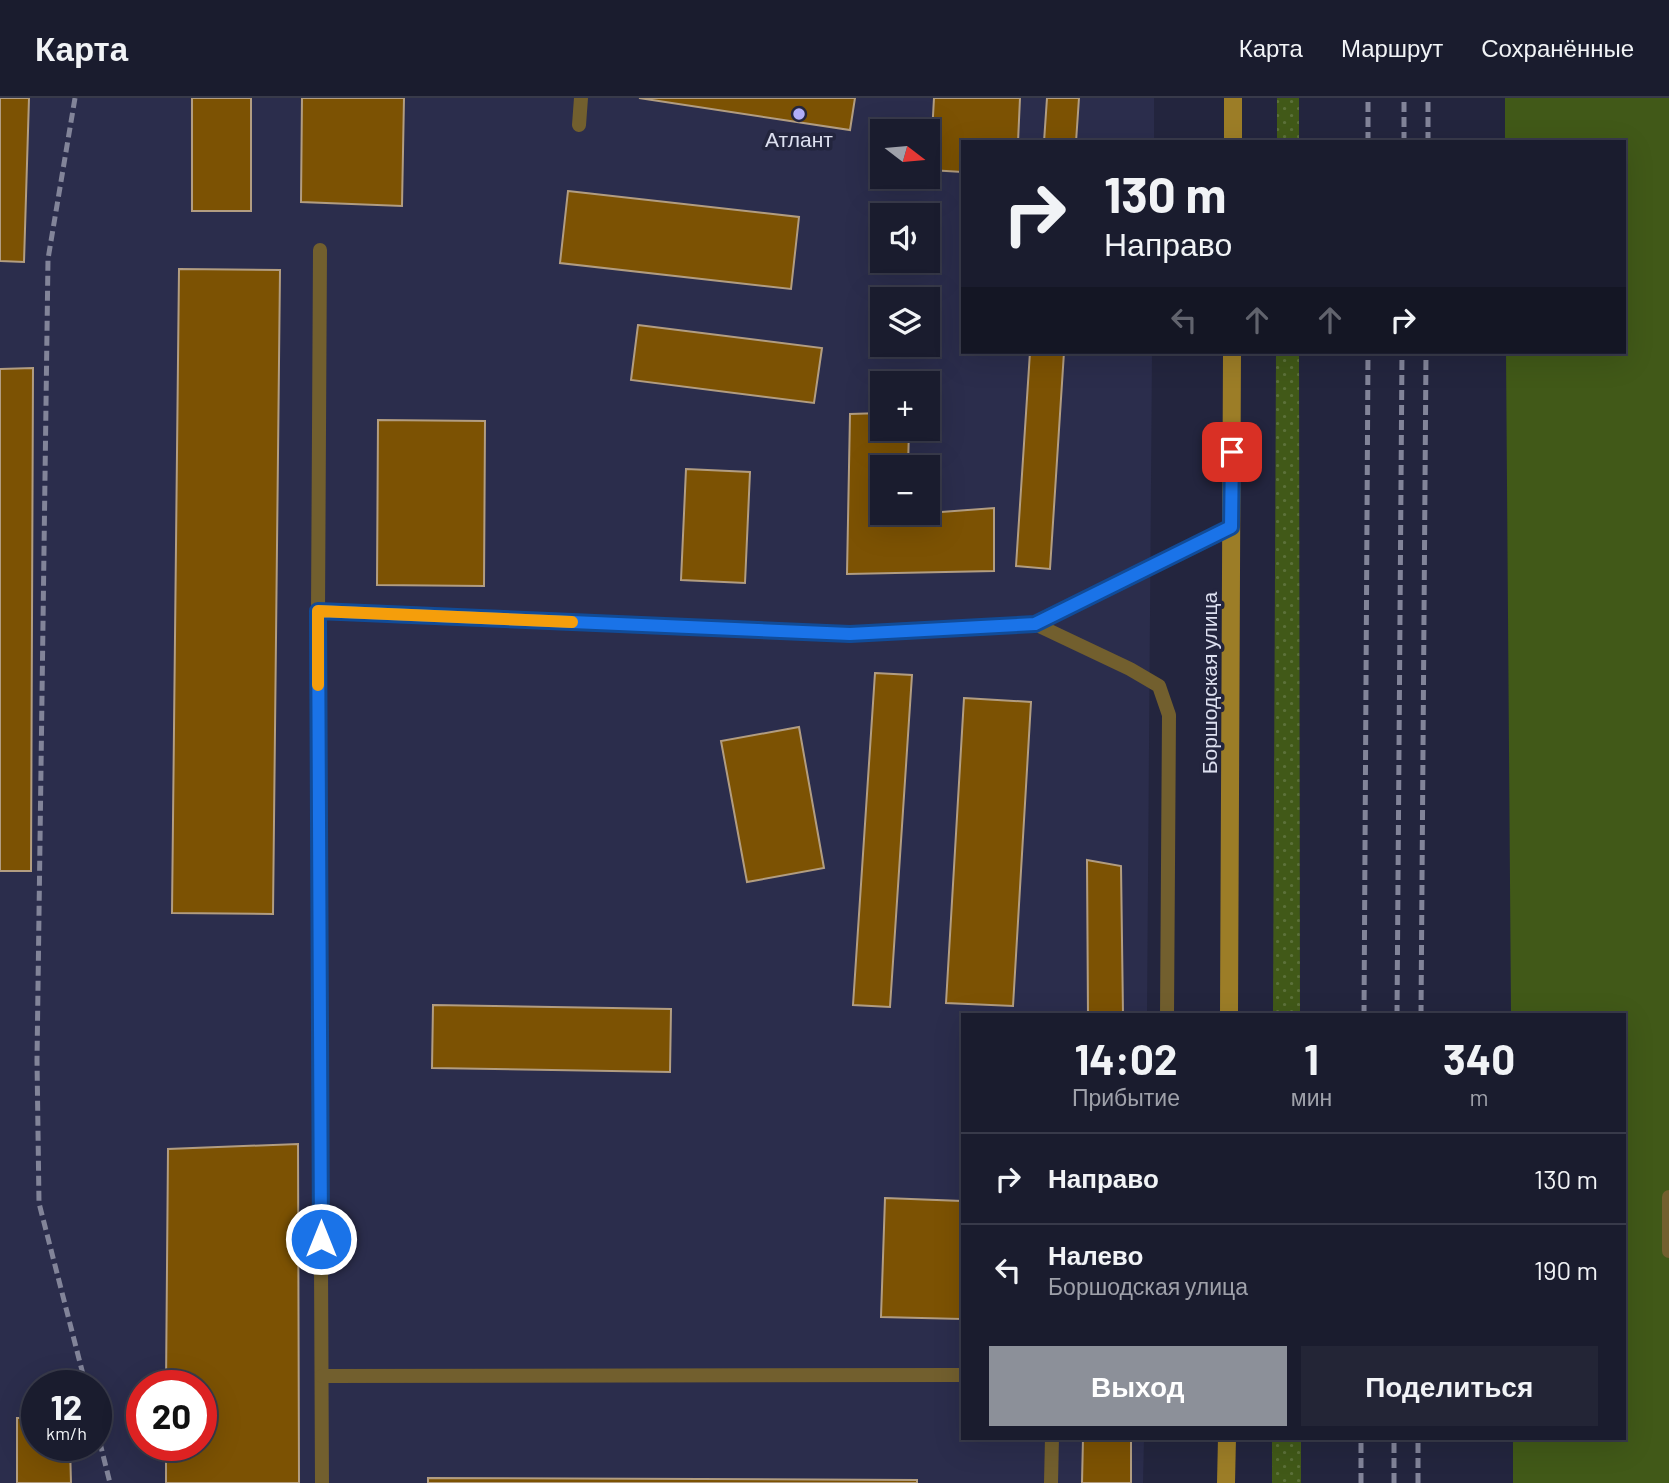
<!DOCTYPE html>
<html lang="ru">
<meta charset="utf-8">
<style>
body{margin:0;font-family:Barlow,sans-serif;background:#232536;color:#f1f3f6;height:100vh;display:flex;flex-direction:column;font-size:26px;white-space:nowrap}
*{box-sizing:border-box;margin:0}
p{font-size:23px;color:#9fa1aa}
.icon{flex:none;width:38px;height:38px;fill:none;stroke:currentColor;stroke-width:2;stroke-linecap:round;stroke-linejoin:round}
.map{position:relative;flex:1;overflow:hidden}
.side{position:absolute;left:961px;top:915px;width:665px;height:427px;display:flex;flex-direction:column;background:#1a1c2e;border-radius:0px;box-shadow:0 7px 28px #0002,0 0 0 2px #383a4a}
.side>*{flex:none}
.hud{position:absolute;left:961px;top:42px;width:665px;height:214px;border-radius:0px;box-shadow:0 7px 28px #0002,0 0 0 2px #383a4a;background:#1a1c2e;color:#f1f3f6;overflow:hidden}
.needle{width:46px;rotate:106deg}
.tools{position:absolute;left:870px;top:21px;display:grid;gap:14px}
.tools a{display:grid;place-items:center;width:70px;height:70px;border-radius:0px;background:#1a1c2e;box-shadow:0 7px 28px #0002,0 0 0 2px #383a4a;font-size:35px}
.speed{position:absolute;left:21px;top:1272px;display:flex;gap:14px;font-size:35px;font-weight:700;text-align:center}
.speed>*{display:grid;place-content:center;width:91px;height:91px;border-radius:50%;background:#1a1c2e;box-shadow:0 7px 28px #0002,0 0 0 2px #383a4a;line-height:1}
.speed small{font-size:18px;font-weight:400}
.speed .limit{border:10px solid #d22;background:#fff;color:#111}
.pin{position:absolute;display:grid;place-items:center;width:60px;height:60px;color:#fff;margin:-30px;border-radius:14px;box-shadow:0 4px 10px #0006}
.me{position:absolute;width:77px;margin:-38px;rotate:0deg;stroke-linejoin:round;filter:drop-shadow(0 0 5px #0008)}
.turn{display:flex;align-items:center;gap:24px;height:147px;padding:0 28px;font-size:32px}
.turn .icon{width:91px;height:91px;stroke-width:2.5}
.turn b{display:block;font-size:49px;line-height:60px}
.lanes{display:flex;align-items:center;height:66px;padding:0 28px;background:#0003;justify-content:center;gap:35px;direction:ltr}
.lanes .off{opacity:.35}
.eta{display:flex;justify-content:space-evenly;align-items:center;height:119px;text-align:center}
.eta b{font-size:42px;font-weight:700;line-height:49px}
.primary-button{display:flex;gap:14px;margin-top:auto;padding:14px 28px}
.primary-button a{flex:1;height:80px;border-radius:0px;background:#8c9099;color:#fff;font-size:28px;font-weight:700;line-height:80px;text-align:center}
.primary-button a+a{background:#232536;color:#f1f3f6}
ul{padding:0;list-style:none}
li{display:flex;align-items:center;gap:21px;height:91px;padding:0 28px;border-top:2px solid #383a4a}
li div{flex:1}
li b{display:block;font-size:26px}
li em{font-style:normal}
header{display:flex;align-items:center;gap:42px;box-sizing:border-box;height:98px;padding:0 35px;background:#1a1c2e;border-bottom:2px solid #383a4a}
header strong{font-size:33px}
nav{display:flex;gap:38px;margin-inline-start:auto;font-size:24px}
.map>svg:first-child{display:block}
.built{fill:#2b2d4c;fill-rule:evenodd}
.grass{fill:url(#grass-dots)}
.garden{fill:#415918}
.building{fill:#7c5203;stroke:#b29d81;stroke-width:2}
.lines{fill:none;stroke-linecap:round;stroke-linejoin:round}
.lane{stroke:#725f2e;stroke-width:14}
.secondary{stroke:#9c7d27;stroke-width:18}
.rail{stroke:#828499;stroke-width:5;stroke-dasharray:10 5;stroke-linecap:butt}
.route-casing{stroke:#114b97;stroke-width:18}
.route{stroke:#1a73e8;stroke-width:12}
.slow{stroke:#f59e0b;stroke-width:12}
.poi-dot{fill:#b0aefa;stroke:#23253e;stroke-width:2.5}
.labels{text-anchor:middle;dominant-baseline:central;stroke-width:7;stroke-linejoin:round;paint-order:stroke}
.poi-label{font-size:21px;fill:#dde0f0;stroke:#23253e}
.street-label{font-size:21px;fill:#dde0f0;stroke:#23253e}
</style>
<header>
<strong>Карта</strong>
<nav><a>Карта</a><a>Маршрут</a><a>Сохранённые</a></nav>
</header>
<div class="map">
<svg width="1669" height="1385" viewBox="0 0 1669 1385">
<defs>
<pattern id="grass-dots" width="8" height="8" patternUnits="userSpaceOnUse" patternTransform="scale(1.75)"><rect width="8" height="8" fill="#415918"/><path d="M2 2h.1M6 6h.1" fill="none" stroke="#5c713a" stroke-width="1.8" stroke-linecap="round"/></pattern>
</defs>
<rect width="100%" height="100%" fill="#23253e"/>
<path class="built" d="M0,0H1154V44H962V254H1152L1147,917H962V1340L1144,1341L1143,1385H0ZM882,33H928V79H882ZM882,117H928V163H882ZM882,201H928V247H882ZM882,285H928V331H882ZM882,369H928V415H882ZM37,1288H96V1348H37ZM142,1288H201V1348H142Z"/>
<g class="grass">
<rect x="1277" y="0" width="22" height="44"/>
<path d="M1276,254H1299L1300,917H1273Z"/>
<rect x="1272" y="1341" width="29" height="44"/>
</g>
<path class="garden" d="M1505,0H1669V1385H1513V1341L1624,1340V917H1511L1506,254H1624V44H1505Z"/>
<g class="building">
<path d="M0,0H29L24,164L0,163Z"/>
<rect x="192" y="0" width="59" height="113"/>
<path d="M302,0H404L402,108L301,104Z"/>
<path d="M639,0H855L850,32Z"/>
<path d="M934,0H1020L1018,44H962V74L930,72Z"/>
<path d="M1047,0H1079L1076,44H1044Z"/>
<path d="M568,93L799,119L791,191L560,165Z"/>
<path d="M179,171L280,172L273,816L172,815Z"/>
<path d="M638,227L822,250L814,305L631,282Z"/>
<path d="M1030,254H1064L1050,471L1016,468Z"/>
<path d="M33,270L31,773H0V271Z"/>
<path d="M882,315V331H909L908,369H882V415H928L994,410V473L847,476L850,316Z"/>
<path d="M378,322L485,323L484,488L377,487Z"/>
<path d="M686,371L750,374L745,485L681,482Z"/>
<path d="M875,575L912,577L890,909L853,907Z"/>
<path d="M964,600L1031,604L1013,908L946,905Z"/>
<path d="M799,629L824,770L747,784L721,643Z"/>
<path d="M1087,762L1121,768L1123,917H1088Z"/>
<path d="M433,907L671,911L670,974L432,970Z"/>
<path d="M298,1046L299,1385H166V1348H201V1288H166L168,1051Z"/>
<path d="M885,1100L962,1103V1221L881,1219Z"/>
<path d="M17,1320H37V1348H70L71,1385H17Z"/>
<path d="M1083,1340H1131V1385H1082Z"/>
<path d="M428,1380L917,1382V1385H428Z"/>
</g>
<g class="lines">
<g class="lane">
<path d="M579,27L581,0"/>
<path d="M320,152L318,513L322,1385"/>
<path d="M318,513L850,536L1035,526L1231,429"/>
<path d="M1035,526L1130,571L1159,588L1169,617L1167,917"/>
<path d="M1669,1099V1153"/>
<path d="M322,1278L962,1277"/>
<path d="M1051,1385L1052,1340"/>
</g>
<g class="secondary">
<path d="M1233,44V0"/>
<path d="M1229,917L1232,254"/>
<path d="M1226,1385L1227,1340"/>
</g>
<g class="rail">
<path d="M75,0L48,161L37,962L39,1105L86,1288"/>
<path d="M1368,44V0"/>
<path d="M1404,44V0"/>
<path d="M1428,44V0"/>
<path d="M1364,917L1368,254"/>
<path d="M1397,917L1402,254"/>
<path d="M1421,917L1426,254"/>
<path d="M96,1329L110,1385"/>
<path d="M1361,1385V1340"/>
<path d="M1394,1385V1340"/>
<path d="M1418,1385V1340"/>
</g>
</g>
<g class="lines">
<defs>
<path id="route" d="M321,1141L318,513L850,536L1035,526L1231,429L1232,354"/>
</defs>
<use href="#route" class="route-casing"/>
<use href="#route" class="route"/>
<path class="slow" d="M318,587V513L572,524"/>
</g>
<circle class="poi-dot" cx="799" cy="16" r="7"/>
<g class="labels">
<g class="poi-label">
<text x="799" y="40">Атлант</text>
</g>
<g class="street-label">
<text transform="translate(1208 585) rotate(-90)">Боршодская улица</text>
</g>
</g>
</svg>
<div class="tools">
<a><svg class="needle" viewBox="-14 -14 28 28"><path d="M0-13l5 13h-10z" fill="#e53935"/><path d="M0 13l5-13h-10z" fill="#9fa1aa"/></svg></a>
<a><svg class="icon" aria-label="sound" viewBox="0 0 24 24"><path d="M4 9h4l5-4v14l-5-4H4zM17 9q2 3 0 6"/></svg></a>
<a><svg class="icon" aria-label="layers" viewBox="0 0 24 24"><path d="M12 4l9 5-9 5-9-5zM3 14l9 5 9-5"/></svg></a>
<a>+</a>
<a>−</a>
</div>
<div class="speed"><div>12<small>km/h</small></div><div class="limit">20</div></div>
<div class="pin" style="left:1232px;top:354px;background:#d93025"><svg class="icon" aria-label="arrive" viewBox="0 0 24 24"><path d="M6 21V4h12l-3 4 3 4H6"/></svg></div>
<svg class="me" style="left:321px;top:1141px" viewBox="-20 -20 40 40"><circle r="17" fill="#1a73e8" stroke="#fff" stroke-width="3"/><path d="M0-11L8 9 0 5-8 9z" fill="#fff"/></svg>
<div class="hud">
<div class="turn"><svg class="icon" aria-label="right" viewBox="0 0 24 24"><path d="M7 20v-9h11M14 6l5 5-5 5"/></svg><div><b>130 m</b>Направо</div></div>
<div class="lanes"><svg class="icon off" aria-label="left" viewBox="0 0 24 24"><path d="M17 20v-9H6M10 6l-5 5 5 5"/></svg><svg class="icon off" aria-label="ahead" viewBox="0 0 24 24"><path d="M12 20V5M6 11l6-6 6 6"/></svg><svg class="icon off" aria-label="ahead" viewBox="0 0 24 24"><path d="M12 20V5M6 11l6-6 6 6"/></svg><svg class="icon" aria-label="right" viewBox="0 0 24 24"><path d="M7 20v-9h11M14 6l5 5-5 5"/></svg></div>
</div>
<section class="side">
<div class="eta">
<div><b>14:02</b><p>Прибытие</p></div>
<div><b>1</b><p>мин</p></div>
<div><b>340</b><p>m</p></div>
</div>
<ul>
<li><svg class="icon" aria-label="right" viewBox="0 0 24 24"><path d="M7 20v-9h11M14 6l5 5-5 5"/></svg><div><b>Направо</b></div><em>130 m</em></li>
<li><svg class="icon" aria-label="left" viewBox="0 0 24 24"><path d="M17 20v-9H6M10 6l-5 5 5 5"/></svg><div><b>Налево</b><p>Боршодская улица</p></div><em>190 m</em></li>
</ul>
<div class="primary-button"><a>Выход</a><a>Поделиться</a></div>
</section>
</div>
